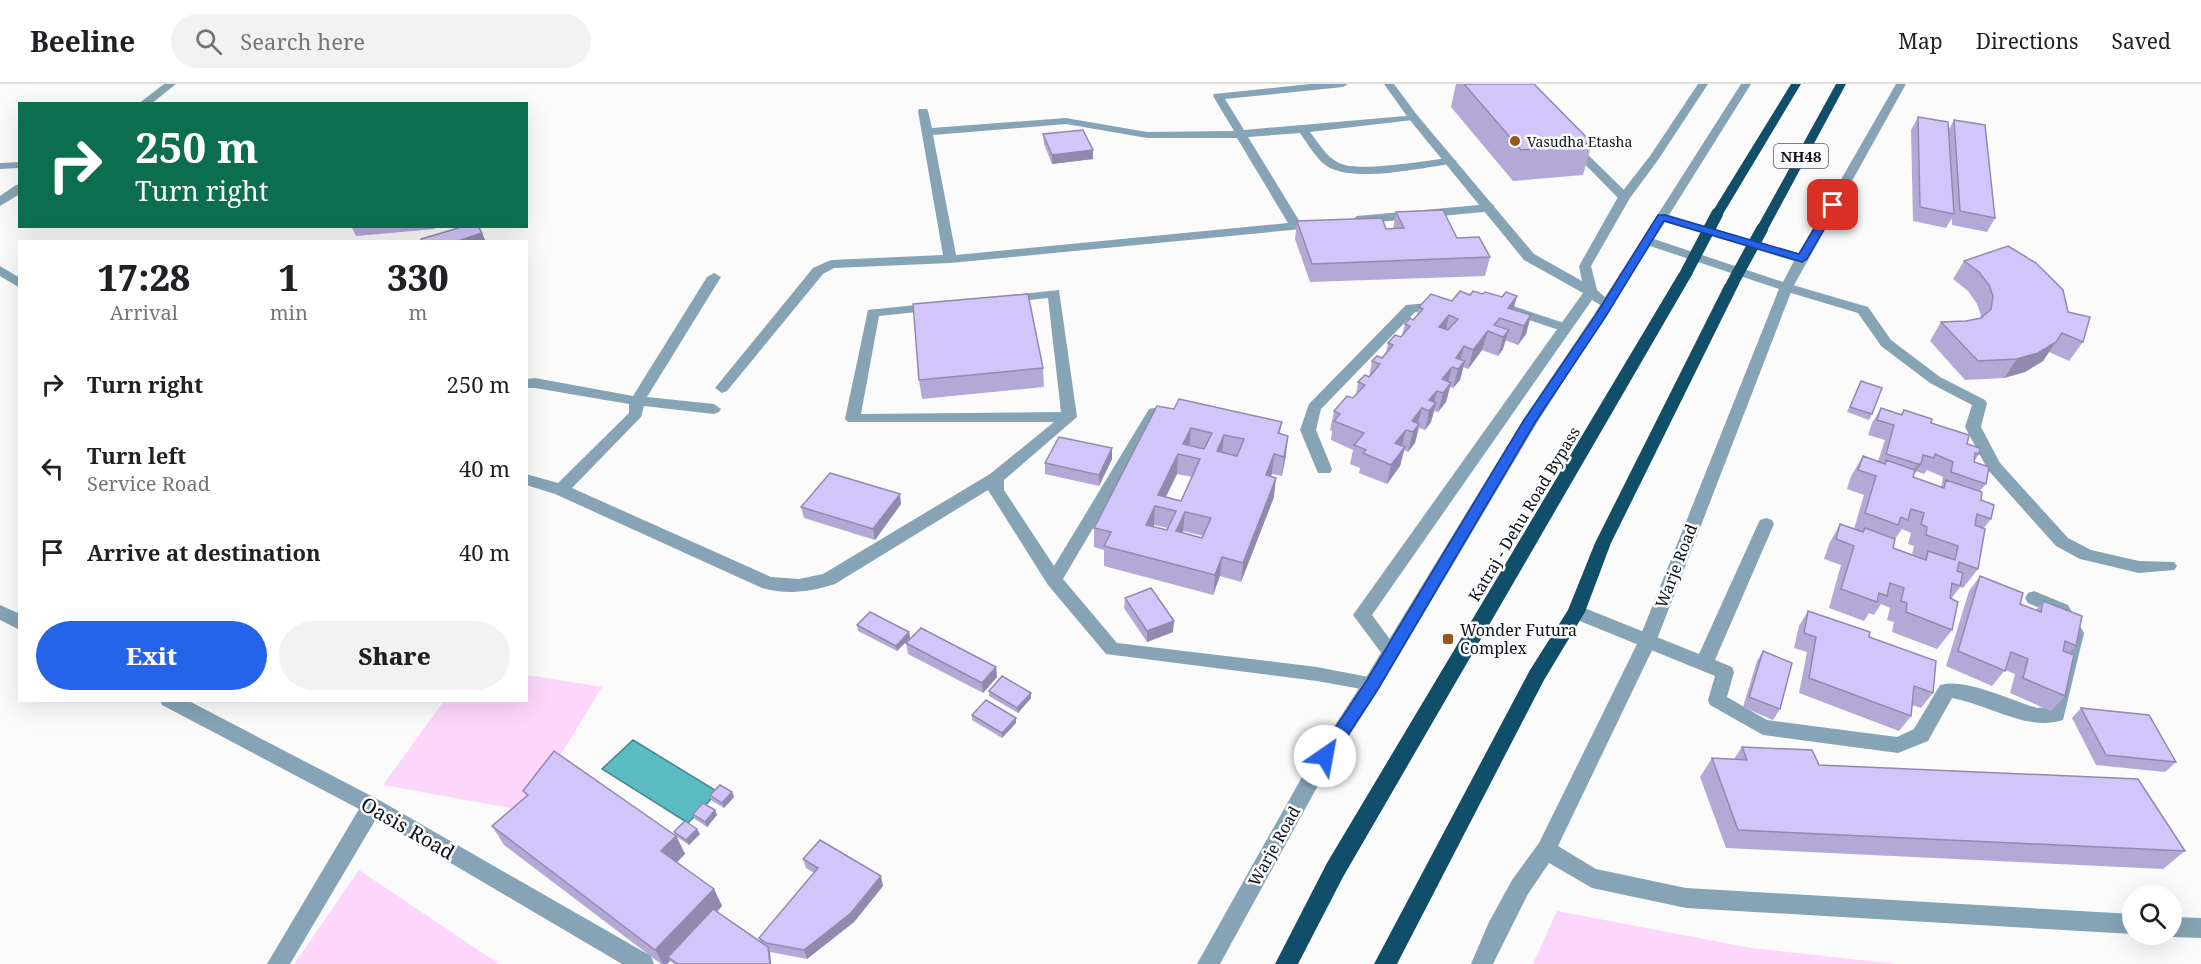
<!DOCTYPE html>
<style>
body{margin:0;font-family:"Noto Serif",serif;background:#f2f2f2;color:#202124;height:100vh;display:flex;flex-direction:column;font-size:22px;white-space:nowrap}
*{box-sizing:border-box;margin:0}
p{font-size:20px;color:#757577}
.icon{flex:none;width:33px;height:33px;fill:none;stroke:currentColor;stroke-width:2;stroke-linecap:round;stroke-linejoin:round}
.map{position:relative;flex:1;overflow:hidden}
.panel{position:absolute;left:18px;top:156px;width:510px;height:462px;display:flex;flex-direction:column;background:#fff;border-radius:0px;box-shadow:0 6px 24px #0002}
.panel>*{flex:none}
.guide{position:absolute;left:18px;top:18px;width:510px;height:126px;border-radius:0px;box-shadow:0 6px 24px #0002;background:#0b6e4f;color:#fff;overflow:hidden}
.controls{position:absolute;left:2122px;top:801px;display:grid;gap:12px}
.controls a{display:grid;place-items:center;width:60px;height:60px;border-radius:50%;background:#fff;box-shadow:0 6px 24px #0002;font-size:30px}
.pin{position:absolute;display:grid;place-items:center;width:51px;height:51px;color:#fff;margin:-26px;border-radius:12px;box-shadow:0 3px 9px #0006}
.me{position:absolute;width:66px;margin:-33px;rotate:33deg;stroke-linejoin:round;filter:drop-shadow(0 0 4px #0008)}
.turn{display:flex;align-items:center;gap:21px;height:126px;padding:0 18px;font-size:27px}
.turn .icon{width:78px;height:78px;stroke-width:2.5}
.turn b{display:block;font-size:42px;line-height:51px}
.eta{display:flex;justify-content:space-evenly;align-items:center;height:102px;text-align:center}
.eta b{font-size:36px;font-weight:800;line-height:42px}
.primary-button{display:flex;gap:12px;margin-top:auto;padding:12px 18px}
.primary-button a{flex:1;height:69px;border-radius:36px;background:#2563eb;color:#fff;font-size:24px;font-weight:800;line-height:69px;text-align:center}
.primary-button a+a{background:#f2f2f2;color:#202124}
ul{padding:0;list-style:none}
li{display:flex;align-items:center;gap:18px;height:84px;padding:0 18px}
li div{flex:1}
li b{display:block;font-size:22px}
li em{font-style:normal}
header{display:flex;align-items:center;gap:36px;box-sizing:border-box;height:84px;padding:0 30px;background:#fff;border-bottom:2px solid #e0e0e0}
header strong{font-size:28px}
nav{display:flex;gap:33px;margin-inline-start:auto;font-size:21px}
.search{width:420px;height:54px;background:#f2f2f2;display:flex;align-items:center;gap:15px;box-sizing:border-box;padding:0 21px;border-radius:33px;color:#757577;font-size:22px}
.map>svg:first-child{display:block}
.green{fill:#fdd6fc}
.water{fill:#5bbbc3;stroke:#448891;stroke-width:1.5}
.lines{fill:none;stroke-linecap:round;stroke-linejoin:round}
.service{fill:#86a4b5;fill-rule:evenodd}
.minor{fill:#86a4b5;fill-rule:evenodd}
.tertiary{fill:#86a4b5;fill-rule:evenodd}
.trunk{fill:#104e69;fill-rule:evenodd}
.trunk-bridge{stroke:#104e69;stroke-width:12}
.wall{fill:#b4a9d6;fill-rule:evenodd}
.shaded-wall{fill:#928aae}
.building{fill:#d1c5f9;stroke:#928aae;stroke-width:1.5;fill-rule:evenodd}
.route{fill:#2563eb;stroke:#184099;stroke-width:1.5}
.poi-dot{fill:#935719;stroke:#fbfbfb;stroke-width:2}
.labels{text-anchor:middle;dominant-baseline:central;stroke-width:5;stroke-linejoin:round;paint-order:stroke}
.far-poi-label{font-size:14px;fill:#0d121c;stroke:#fbfbfb;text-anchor:start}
.shield{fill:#fbfbfb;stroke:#54585f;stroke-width:1.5}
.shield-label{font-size:15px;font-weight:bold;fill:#0d121c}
.street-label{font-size:16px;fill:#0d121c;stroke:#fbfbfb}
.poi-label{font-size:16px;fill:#0d121c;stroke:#fbfbfb;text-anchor:start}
.near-street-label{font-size:20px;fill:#0d121c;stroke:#fbfbfb}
</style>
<header>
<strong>Beeline</strong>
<div class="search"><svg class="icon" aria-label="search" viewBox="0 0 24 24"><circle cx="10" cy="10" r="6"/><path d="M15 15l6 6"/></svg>Search here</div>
<nav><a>Map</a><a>Directions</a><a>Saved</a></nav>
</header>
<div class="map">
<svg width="2201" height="880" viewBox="0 0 2201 880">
<rect width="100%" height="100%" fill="#fbfbfb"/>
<g class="green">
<path d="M527,591L602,603L526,727L383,701L444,617L526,616Z"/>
<path d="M359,786L499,880H294Z"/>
<path d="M1557,827L1751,864L1896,880H1533Z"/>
</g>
<path class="water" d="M633,656L718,708L688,739L602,685Z"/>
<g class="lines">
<g class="service">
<path d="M1310,0H1348L1343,3L1225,15L1244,46L1417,31L1418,33L1413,36L1310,48C1318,58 1326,73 1339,79C1361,89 1425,76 1451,74L1457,77L1451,80C1418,84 1361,98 1330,84C1317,77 1308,60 1300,49L1248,53L1300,138L1319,136L1325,140L1323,143L950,179L834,184L823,190L727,307L722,309L715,304L813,184L831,176L943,171L918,27L919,25H927L928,27L932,44L1066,34L1147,48L1234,47L1213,12L1214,10ZM1066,40L1147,54H1237L1288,139L956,171L933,51Z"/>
<path d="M1572,58L1576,59L1628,110V116H1620L1568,63L1566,61Z"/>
<path d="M20,78V84L0,85V79Z"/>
<path d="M1490,120L1494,121V127L1357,140L1351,136L1357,132Z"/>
<path d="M0,182L20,194V204L0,192Z"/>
<path d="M714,189L721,193L647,313L714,320L721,325L719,328L714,330L644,322L641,333L572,404L771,493L799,495L823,490L990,390L1054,338H848L845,335L868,226L1059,206L1077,333L1004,396V406L1054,482L1149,325C1156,323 1171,324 1176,331L1168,336L1158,334L1063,495L1117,559L1317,583L1379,595L1381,600L1379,605L1372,607L1317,597L1106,570L1048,501L988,406L835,500C810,508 787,511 762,504L555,410L526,401V390L558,399L629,329V320L535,304H526V295L535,294L633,312L707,193ZM1048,214L1061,328L861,330L879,232Z"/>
<path d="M1786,199L1868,223L1891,256L1940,293L1985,316L1987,319L1981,343L2000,379L2068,454L2091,466L2139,477L2174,478L2177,482L2174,486L2139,489L2080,475L2056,462L1988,386L1965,343L1972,321L1930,299L1881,262L1858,229L1781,206L1779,203L1781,200Z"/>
<path d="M1439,218L1446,222L1444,225L1415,228L1321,325L1316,346L1332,385L1330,389H1318L1300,346L1309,320L1406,221Z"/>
<path d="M1510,221L1570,241L1572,244L1565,248L1505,228L1503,225Z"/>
<path d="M1766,434L1772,436L1774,440L1715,576L1732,583L1734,588L1727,613L1767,636L1897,653L1914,645L1940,601C1963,593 2014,617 2037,624L2048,623L2066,549L2056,531L2028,519L2025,514L2028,509L2034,507L2068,521L2084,549L2063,636C2027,648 1988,620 1952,614L1928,657L1898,669L1763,651L1710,621L1708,616L1715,592L1570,533L1567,528L1570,523L1576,521L1582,523L1699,570L1758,440L1760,436Z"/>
<path d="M0,521L20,530V546L0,536Z"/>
<path d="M160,616H187L379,716L651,872L654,880H622L376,735L290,880H267L359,725L162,621Z"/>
</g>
<path class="minor" d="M1384,0H1394L1417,31L1534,170L1582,197L1579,182L1618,113L1650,72L1698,0H1708L1658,76L1630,114L1591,182L1597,206L1614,221L1607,225L1592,216L1372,531L1400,569L1397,574L1391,576L1385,574L1353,531L1583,209L1524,176L1409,35Z"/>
<g class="tertiary">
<path d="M164,0H176L151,20H138Z"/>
<path d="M1741,0H1751L1669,131L1798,170L1896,0H1906L1793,203L1656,558L1558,762L1596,785L1686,804L2133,830V850L1686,824L1592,804L1549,779L1528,810L1493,880H1471L1489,838L1512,796L1539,759L1638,558L1779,205L1650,162L1538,337L1379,605L1321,696L1220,880H1197L1307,684L1365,595L1523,336L1593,232ZM1665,138L1794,177L1783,198L1654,155Z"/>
<path d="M16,101H20V110L0,122V112Z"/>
<path d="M2172,833L2201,834V854L2172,853L2165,850H2172Z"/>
</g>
<g class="trunk">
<path d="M1791,0H1801L1723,130L1721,133H1713L1711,130Z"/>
<path d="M1836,0H1846L1768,145L1762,149L1758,148L1756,145Z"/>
<path d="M1686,185L1693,189L1343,793L1298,880H1275L1327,779L1679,189Z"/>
<path d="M1732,196L1739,200L1611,459L1585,528L1544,596L1397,880H1374L1530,586L1568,526L1595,459L1725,200Z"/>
</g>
<g class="trunk-bridge">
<path d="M1686,189L1717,130"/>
<path d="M1732,200L1762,145"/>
</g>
</g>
<g class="wall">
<path d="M1456,0H1534L1592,59L1583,91L1513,97L1451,23Z"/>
<path d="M1918,33L1949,45L1954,36L1995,134L1987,148L1952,141V134L1946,144L1913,137L1911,46Z"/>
<path d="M1043,50L1093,66V75L1052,80L1044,60Z"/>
<path d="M1396,128L1457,154L1490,173L1485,192L1310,198L1295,155L1297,137L1393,145Z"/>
<path d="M351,142H436L435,145L356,152Z"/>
<path d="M1964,177L2068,228L2083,258L2069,277L2049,268L2043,277L2025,288L2004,294L1965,296L1930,257L1941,238L1966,237L1980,234L1981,231L1977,220L1968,207L1953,195Z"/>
<path d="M1483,210L1502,213L1517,212L1513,225L1531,231L1526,250L1518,261L1505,256L1503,265L1498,272L1482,266L1468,285L1463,283L1460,296L1453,304L1450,303L1446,318L1438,328L1434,327L1431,338L1425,346L1419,344L1415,359L1408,368L1404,366L1400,382L1387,400L1359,389L1360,384L1350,380L1353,366L1331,356L1332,347L1330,346L1334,327L1353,314L1356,311L1358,298L1369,293L1372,277L1382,274L1386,269L1388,259L1401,253L1402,251L1405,240L1413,236L1417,231L1419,223L1452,217L1470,211Z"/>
<path d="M1043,284L1044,303L922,315L919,296Z"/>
<path d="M1861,297L1872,330L1869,336L1847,328Z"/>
<path d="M1881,324L1901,330L1904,326L1931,339L1967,360L1979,370L1974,378L1986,400L1980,407L1981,416L1991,435L1984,444L1978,485L1963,504L1960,503L1951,515L1952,546L1937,565L1892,548L1894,538L1887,536L1890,524L1881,520L1874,531L1869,529L1864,537L1829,524L1841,481L1824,475L1829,460L1840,440L1854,445L1864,411L1847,405L1851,392L1863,372L1878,377L1885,356L1868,351L1872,339ZM1927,386L1943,393L1941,403L1913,393L1916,387L1924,390ZM1902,445L1911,449L1908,460L1914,462L1912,470L1923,474L1893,464L1895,455Z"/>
<path d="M1174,325L1282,338L1280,349L1286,371L1282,392L1272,390L1270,392L1274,413L1241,498L1220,492L1213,511L1104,482V466L1094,463V444ZM1177,390L1192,393L1181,417L1165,413ZM1154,441L1168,444L1167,446L1154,443ZM1183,447L1203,452L1202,454L1183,449Z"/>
<path d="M1112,375L1099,402L1045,390V379Z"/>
<path d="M901,420L875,456L804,434L801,423Z"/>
<path d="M1980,492L2020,520L2036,526L2043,517L2076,562L2069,569L2065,612L2051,627L2010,609L2015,590L2005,586L1992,602L1946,582L1969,507Z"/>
<path d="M1125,514L1173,548L1147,558L1124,524Z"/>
<path d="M1808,527L1869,553L1933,609L1921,624L1912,621L1911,632L1899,647L1799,609L1807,568L1794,564L1799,542Z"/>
<path d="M857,541L909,548L910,554L897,567L858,547Z"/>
<path d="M906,559L996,583L997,593L983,609L908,570Z"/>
<path d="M1763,567L1780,625L1773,636L1743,623L1757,577Z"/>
<path d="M989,607L1031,614L1018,629L989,612Z"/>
<path d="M2081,624L2176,678L2165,688L2096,681L2072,634Z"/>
<path d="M972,631L1016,634V639L1002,654L972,636Z"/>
<path d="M1742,663L1819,681L2185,767L2163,785L1726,764L1700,693L1712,674L1734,675Z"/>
<path d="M523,707L676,752L674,748L700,750L689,761L677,753L685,770L677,778L714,805L722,822L717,828L761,858L759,854L814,789L806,784L803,775L883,802L854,838L807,875L770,868L771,880H674L670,877L667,880H661L504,761L492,742L527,712Z"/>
<path d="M732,708L734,713L724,724L712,717L710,711Z"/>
<path d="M715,726L717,731L707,743L695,735L693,730Z"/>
</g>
<g class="shaded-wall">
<path d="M1093,66V75L1052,80V71Z"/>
<path d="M482,149L486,158H455Z"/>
<path d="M1517,212L1512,230L1508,224Z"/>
<path d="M1449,231L1445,250L1439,243Z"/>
<path d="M1531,231L1526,250L1518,261L1524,242Z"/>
<path d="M1509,246L1503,265L1498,272L1503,253Z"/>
<path d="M1488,247L1482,266L1468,285L1473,266Z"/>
<path d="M2062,249L2043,277L2025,288L2004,294L2017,275Z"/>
<path d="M1464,262L1459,281L1456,274Z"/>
<path d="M1465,277L1460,296L1453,304L1458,285Z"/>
<path d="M1452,283L1447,302L1442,295Z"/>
<path d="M1451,299L1446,318L1438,328L1443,309Z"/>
<path d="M1437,307L1433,323L1436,319L1431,338L1425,346L1429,327V316Z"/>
<path d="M1422,324L1417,343L1419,340L1415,359L1408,368L1413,348L1412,337Z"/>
<path d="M1191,344L1189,364L1183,360Z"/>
<path d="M1406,346L1401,365L1395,359Z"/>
<path d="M1224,351L1222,370L1217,367Z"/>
<path d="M1288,352L1286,371L1282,392L1284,373Z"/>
<path d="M1405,363L1400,382L1387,400L1391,381Z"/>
<path d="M1112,364V375L1099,402V391Z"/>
<path d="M1178,370L1177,390L1161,423L1158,411Z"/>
<path d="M1274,370L1272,390L1263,411L1266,391Z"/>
<path d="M1918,380H1921L1911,395H1908Z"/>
<path d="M1276,394L1274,413L1241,498L1243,479Z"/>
<path d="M900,410L901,420L875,456L873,445Z"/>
<path d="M1155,422L1154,441L1145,460L1146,441Z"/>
<path d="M1185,428L1183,447L1175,466L1176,447Z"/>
<path d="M1222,473L1220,492L1213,511L1215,491Z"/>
<path d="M1174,537L1173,548L1147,558V547Z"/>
<path d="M909,548L910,554L897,567L896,562Z"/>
<path d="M996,583L997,593L983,609L982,599Z"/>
<path d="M1031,609V614L1018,629L1017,624Z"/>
<path d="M1016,634V639L1002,654V649Z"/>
<path d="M732,708L734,713L724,724L722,719Z"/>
<path d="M715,726L717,731L707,743L705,738Z"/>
<path d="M697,745L700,750L689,761L686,756Z"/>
<path d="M676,752L685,770L670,785L661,767Z"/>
<path d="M881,792L883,802L854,838L807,875L804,866Z"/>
<path d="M714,805L722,822L672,876L668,873L670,877L667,880H663L655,866Z"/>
<path d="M768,863L770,868L771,880H770Z"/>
</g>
<g class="building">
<path d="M1464,0H1534L1592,59L1521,66Z"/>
<path d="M1918,33L1948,38L1954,130L1920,123Z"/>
<path d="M1954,36L1985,41L1995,134L1960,127Z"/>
<path d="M1083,46L1093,66L1052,71L1043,50Z"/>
<path d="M1443,126L1457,154L1479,153L1490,173L1312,180L1297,137L1382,134L1386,145L1404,144L1396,128Z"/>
<path d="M465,142H478L482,149L455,158H422L421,155Z"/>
<path d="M2008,162L2036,179L2063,206L2068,228L2090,233L2083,258L2062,249L2056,258L2038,269L2017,275L1978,277L1941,238L1966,237L1981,234L1991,225L1993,212L1989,201L1979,188L1964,177Z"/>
<path d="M1460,207L1470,211L1473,207L1483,210L1485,208L1502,213L1506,208L1517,212L1508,224L1531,231L1524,242L1500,234L1494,241L1509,246L1503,253L1488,247L1473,266L1464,262L1456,274L1465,277L1458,285L1452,283L1442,295L1451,299L1443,309L1437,307L1429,316L1436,319L1429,327L1422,324L1412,337L1419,340L1413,348L1406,346L1395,359L1405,363L1391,381L1363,369L1366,366L1354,361L1364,349L1334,337L1340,330L1334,327L1347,312L1353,314L1365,301L1358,298L1365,291L1369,293L1380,280L1372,277L1377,272L1382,274L1393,261L1388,259L1395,251L1401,253L1410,242L1405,240L1410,234L1413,236L1423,225L1419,223L1431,210L1452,217ZM1449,231L1458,235L1448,246L1439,243Z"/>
<path d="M1028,210L1043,284L919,296L913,220Z"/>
<path d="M1861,297L1882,304L1872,330L1850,323Z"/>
<path d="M1179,315L1282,338L1278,349L1288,352L1284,373L1274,370L1266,391L1276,394L1243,479L1222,473L1215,491L1104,462L1111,448L1094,444L1157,322L1174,325ZM1191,344L1212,349L1204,365L1183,360ZM1224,351L1244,355L1237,372L1217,367ZM1178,370L1200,375L1181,417L1158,411ZM1155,422L1176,427L1167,446L1146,441ZM1185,428L1211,434L1202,454L1176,447Z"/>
<path d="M1881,324L1902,331L1904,326L1932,335L1931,339L1969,351L1967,360L1980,364L1979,370L1975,369L1974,378L1989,383L1986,400L1951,388L1953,378L1935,370L1934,374L1923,371L1921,380H1918L1886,370L1894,341L1877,336Z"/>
<path d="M1059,353L1112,364L1099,391L1045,379Z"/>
<path d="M1863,372L1885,380L1886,376L1915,386L1913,393L1944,404L1946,396L1982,408L1981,416L1994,421L1991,435L1977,430L1975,441L1985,445L1978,485L1959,478L1957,487L1963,489L1960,502L1952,499L1950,514L1958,518L1952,546L1906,528L1907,519L1901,517L1904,504L1890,499L1887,512L1879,509L1877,518L1841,505L1854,462L1836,455L1840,440L1863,448L1865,444L1895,455L1893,464L1926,476L1928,467L1955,476L1958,462L1926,451L1927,443L1921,440L1924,429L1911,425L1908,436L1901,433L1898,441L1865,429L1876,392L1858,386Z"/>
<path d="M830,389L900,410L873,445L801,423Z"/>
<path d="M1980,492L2023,509L2020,520L2041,528L2043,517L2082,532L2076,562L2065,557L2063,567L2074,571L2065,612L2023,594L2028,575L2011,568L2005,587L1958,567Z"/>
<path d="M1151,504L1174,537L1147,547L1125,514Z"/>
<path d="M1808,527L1870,548L1869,553L1936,577L1933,609L1914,602L1911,632L1809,594L1816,553L1804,549Z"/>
<path d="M870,528L909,548L896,562L857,541Z"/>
<path d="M921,544L996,583L982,599L906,559Z"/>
<path d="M1763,567L1792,579L1780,625L1749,613Z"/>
<path d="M1002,592L1031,609L1017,624L989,607Z"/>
<path d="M986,616L1016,634L1002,649L972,631Z"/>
<path d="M2081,624L2149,631L2176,678L2106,671Z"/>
<path d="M1742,663L1812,666L1819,681L2138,695L2185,767L1738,746L1712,674L1747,676Z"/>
<path d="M554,667L676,752L661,767L714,805L655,866L492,742L528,711L523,707Z"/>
<path d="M720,701L732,708L722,719L710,711Z"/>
<path d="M703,719L715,726L705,738L693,730Z"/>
<path d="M685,737L697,745L686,756L674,748Z"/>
<path d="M820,756L881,792L851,829L804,866L766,859L759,854L818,784L803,775Z"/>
<path d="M713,825L768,863L770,880H678L668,873Z"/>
</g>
<path class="route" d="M1830,118L1838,121L1807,175L1802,178L1664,137L1606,232L1536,337L1378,605L1331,677L1325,679L1320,677L1317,672L1320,667L1367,596L1524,336L1595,232L1658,131H1665L1799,170Z"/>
<g class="poi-dot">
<circle cx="1515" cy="57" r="6"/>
<rect x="1442" y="549" width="12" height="12" rx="3"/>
</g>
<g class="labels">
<g class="far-poi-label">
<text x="1527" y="57">Vasudha Etasha</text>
</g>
<rect class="shield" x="1774" y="60" width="54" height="24" rx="4.5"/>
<g class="shield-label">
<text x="1801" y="72">NH48</text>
</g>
<g class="street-label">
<text transform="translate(1524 430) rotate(-59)">Katraj - Dehu Road Bypass</text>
<text transform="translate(1676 482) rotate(-69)">Warje Road</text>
<text transform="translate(1274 762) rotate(-61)">Warje Road</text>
</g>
<g class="poi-label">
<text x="1460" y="546">Wonder Futura<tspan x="1460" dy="18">Complex</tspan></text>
</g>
<g class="near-street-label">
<text transform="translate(408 744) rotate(30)">Oasis Road</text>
</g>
</g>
</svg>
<div class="controls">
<a><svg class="icon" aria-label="search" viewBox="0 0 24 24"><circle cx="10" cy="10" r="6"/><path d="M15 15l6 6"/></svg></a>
</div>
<div class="pin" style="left:1833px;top:121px;background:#d93025"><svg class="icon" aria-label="arrive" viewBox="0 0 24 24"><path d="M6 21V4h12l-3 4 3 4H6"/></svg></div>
<svg class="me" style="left:1325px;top:672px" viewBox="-20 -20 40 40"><circle r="19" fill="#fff"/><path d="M0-13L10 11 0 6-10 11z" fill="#2563eb"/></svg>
<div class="guide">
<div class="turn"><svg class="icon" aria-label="right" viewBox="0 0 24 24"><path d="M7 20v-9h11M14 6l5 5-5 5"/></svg><div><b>250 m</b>Turn right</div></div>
</div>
<section class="panel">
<div class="eta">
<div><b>17:28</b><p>Arrival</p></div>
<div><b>1</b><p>min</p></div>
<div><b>330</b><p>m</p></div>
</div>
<ul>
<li><svg class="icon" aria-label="right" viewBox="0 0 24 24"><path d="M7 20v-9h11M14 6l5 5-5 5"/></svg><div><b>Turn right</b></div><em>250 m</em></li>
<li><svg class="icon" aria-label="left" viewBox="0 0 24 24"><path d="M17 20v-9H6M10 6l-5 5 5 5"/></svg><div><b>Turn left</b><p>Service Road</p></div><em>40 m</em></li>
<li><svg class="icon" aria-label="arrive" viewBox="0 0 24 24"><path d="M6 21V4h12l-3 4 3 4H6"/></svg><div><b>Arrive at destination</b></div><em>40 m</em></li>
</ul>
<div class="primary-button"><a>Exit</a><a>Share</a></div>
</section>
</div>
